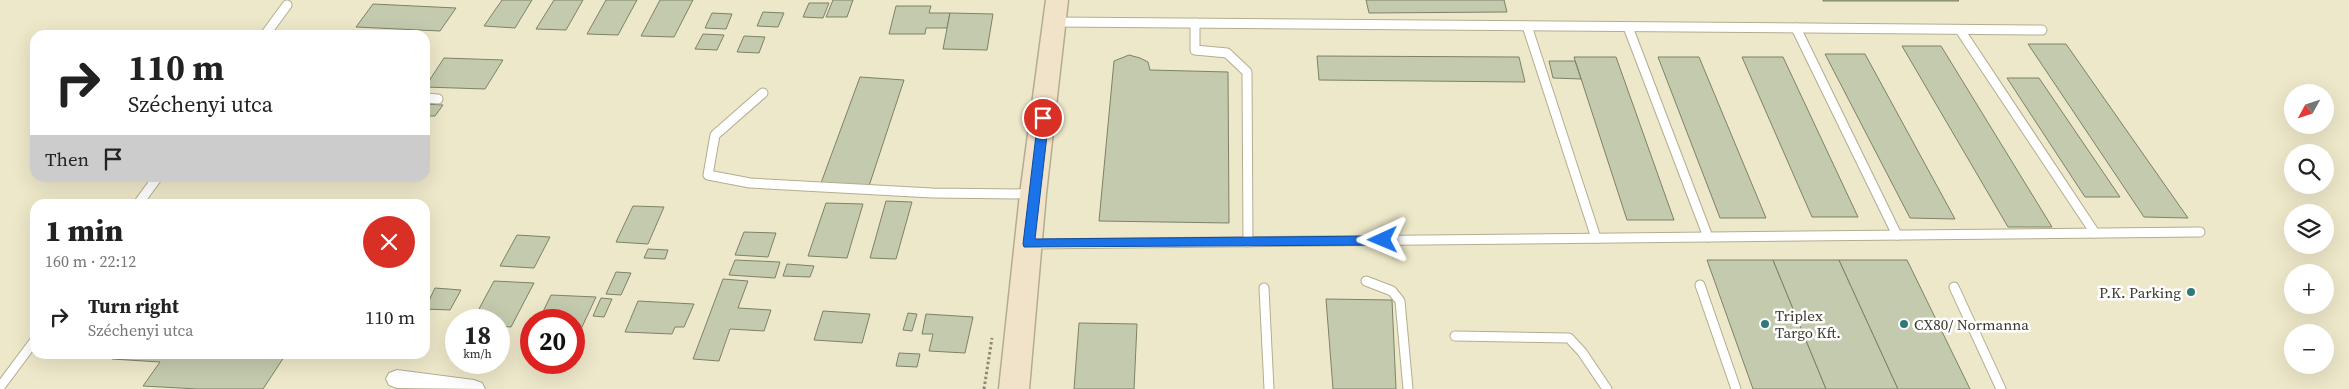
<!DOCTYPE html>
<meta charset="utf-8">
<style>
body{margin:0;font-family:"Source Serif 4",serif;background:#f2f2f2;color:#222;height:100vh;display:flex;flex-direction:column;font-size:19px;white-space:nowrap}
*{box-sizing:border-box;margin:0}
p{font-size:16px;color:#767676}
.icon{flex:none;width:28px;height:28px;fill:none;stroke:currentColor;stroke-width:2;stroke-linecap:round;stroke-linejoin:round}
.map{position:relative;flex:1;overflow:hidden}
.side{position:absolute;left:30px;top:199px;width:400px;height:160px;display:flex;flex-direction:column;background:#fff;border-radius:15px;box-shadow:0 5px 20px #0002}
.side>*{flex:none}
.hud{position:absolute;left:30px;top:30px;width:400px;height:152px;border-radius:15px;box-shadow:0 5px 20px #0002;background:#fff;color:#222;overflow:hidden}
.needle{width:32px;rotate:230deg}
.tools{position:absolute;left:2284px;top:84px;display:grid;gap:10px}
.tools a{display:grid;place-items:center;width:50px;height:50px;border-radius:50%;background:#fff;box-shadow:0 5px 20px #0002;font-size:25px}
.speed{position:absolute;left:445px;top:309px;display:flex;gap:10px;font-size:25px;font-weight:700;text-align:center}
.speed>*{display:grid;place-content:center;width:65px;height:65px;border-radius:50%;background:#fff;box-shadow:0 5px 20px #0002;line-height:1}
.speed small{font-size:12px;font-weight:400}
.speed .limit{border:8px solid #d22;background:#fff;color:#111}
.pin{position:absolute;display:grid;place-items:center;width:42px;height:42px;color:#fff;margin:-21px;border:2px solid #fff;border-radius:50%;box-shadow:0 1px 5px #0007}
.me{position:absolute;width:55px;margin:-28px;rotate:269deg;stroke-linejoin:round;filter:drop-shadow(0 0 4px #0008)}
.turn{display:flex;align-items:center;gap:18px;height:105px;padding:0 15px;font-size:22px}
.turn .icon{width:65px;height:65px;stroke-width:2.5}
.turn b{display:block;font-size:35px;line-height:42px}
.then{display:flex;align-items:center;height:48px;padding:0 15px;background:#0003;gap:10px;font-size:19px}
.round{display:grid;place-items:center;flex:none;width:52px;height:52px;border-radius:26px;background:#f2f2f2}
.summary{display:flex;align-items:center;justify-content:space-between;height:85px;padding:0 15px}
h1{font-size:30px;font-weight:800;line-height:38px}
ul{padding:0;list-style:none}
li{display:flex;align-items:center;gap:15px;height:65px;padding:0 15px}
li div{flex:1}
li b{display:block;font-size:19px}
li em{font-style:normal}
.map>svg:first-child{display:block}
.building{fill:#c4caad;stroke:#7d8267}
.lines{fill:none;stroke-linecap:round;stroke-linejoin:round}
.lane-casing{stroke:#b3ad90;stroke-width:11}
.street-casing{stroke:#b3ad90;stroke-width:2}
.secondary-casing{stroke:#b3ad90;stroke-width:3}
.path{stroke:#8c8873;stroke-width:3;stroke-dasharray:2.5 2.5;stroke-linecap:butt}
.lane{stroke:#fff;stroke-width:9}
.street{fill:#fff;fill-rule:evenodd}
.secondary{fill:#f1e2ca;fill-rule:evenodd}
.route{fill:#1a73e8;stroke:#114b97}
.poi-dot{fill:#2f7979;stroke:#fff;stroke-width:2}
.labels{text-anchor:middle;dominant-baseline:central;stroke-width:5;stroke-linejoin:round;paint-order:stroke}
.poi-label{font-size:15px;fill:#3a372b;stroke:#fff;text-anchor:start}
</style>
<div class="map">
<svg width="2349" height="389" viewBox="0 0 2349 389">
<rect width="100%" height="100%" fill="#eee8ca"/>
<g class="building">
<path d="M502,0H532L515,28L484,26Z"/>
<path d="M554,0H583L566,30L536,29Z"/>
<path d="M606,0H637L618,35L587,34Z"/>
<path d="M660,0H693L674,37L641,36Z"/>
<path d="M833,0H853L847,17H826Z"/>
<path d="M1366,0H1504L1507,12L1369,13Z"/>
<path d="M1823,0H1958L1959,1H1823Z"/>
<path d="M809,3H829L823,18L803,17Z"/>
<path d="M373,4L456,8L440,31L356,27Z"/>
<path d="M896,6H931L929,13H950L947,28H926L925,34H889Z"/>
<path d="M763,12L784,13L778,27L757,26Z"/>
<path d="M712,13L732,14L726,29L705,28Z"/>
<path d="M950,13L993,14L987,50L943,49Z"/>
<path d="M703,34L724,35L717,50L695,49Z"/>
<path d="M744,36L765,37L759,53L737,52Z"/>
<path d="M2028,44H2066L2188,218L2144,217Z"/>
<path d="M1902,46H1941L2052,227H2008Z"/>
<path d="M1825,54H1865L1955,219L1910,218Z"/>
<path d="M1129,55L1140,58L1148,62L1150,70L1228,72L1229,223L1099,221L1114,61Z"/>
<path d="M1317,56L1519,57L1525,82L1319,80Z"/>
<path d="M1574,57H1616L1674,220H1627Z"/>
<path d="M1658,57H1699L1766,218H1720Z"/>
<path d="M1742,57H1783L1858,217H1812Z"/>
<path d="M444,58L503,60L485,89L425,87Z"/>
<path d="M1549,61H1575L1581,79L1553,78Z"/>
<path d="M860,77L904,80L869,186L821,183Z"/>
<path d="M2007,78H2039L2120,197H2085Z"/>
<path d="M425,104L443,105L435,116H425Z"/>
<path d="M886,201L912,202L896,259L870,258Z"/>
<path d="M826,203L863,204L847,258L808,256Z"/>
<path d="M633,206L664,207L648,244L616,242Z"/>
<path d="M744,232L776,233L768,257L735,255Z"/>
<path d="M517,235L550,237L534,268L500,266Z"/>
<path d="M648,249L668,250L665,259L644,258Z"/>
<path d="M735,260L780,262L775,278L729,275Z"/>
<path d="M1707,260H1773L1826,389H1753Z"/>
<path d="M1773,260H1839L1898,389H1826Z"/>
<path d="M1839,260H1907L1970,389H1898Z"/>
<path d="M787,264L814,266L810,277L783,276Z"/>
<path d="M616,272L631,273L621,295L606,294Z"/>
<path d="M723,279L748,281L738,308L771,310L764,331L730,329L719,361L693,359Z"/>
<path d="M494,281L534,283L511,327L499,326V320H473Z"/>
<path d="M435,288L461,290L450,310L425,309Z"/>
<path d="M551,295L596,297L581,329L574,328V320H539Z"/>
<path d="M601,298L612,299L604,317L593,316Z"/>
<path d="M1326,299L1392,300L1396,389H1333Z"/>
<path d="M638,301L694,304L684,327H675L672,334L625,332Z"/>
<path d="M823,311L870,314L862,343L814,340Z"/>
<path d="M908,313L917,314L912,331L903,330Z"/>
<path d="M926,314L973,317L965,353L929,351L933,334H922Z"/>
<path d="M1079,323L1137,324L1134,389H1074Z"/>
<path d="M899,353L920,354L917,367L896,366Z"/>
<path d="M116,354H286L263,389H198L143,386L160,362L112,359Z"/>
</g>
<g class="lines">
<defs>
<g id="lane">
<path d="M1056,22L2042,30"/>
<path d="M1195,23V50L1227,53L1247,72L1248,242"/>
<path d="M1527,26L1596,238"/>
<path d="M1628,27L1708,237"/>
<path d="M1796,28L1897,235"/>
<path d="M1960,30L2095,233"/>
<path d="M265,35L287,5"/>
<path d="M763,93L715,135L708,175L750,183L932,193L1030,194"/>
<path d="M425,98L438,99"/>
<path d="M138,204L157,178"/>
<path d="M1031,244L2200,232"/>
<path d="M1366,281L1392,291L1400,301L1408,389"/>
<path d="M1700,285L1736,389"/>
<path d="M1954,287L2001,389"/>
<path d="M1264,288L1269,389"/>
<path d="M1455,336L1569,338L1582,352L1607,389"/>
<path d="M0,387L35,340"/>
</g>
<path id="street" d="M397,370L474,380L482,383L485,389L397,388L389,385L386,379L389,373Z"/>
<path id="secondary" d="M1046,0H1068L1046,194L1029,389H999L1020,194Z"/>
</defs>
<use href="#lane" class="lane-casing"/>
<use href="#street" class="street-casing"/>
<use href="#secondary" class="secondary-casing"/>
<path class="path" d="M984,389L992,338"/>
<use href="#lane" class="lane"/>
<use href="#street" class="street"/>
<use href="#secondary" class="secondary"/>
</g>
<path class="route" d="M1043,114L1049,118L1035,239L1383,236L1389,240L1383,245L1024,247L1023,244L1038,118Z"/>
<g class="poi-dot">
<circle cx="2191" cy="292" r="5"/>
<circle cx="1765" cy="324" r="5"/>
<circle cx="1904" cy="324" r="5"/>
</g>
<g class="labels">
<g class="poi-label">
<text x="2181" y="292" text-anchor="end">P.K. Parking</text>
<text x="1775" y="315">Triplex<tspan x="1775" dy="17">Targo Kft.</tspan></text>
<text x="1914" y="324">CX80/ Normanna</text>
</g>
</g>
</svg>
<div class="tools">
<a><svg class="needle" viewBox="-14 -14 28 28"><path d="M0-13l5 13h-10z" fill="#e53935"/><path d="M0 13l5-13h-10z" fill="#767676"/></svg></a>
<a><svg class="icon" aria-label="search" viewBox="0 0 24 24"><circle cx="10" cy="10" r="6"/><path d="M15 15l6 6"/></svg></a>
<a><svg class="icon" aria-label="layers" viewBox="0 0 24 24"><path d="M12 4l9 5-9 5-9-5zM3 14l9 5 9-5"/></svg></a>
<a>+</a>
<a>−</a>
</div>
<div class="speed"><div>18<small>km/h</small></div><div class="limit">20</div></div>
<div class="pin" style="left:1043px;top:118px;background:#d93025"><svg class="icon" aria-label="arrive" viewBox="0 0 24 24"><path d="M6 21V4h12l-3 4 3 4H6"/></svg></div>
<svg class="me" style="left:1383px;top:240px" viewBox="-20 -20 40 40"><path d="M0-17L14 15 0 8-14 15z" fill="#1a73e8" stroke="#fff" stroke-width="4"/></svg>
<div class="hud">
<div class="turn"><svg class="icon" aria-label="right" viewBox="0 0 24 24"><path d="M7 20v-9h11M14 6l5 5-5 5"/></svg><div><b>110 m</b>Széchenyi utca</div></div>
<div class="then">Then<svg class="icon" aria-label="arrive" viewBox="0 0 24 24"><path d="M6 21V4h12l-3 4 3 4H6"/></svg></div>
</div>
<section class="side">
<div class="summary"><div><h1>1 min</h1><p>160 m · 22:12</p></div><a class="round" style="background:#d93025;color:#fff"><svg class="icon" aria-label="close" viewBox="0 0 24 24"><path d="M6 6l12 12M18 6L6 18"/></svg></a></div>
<ul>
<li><svg class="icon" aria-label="right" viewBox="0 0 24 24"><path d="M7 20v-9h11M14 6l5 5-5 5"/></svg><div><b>Turn right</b><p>Széchenyi utca</p></div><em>110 m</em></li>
</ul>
</section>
</div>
